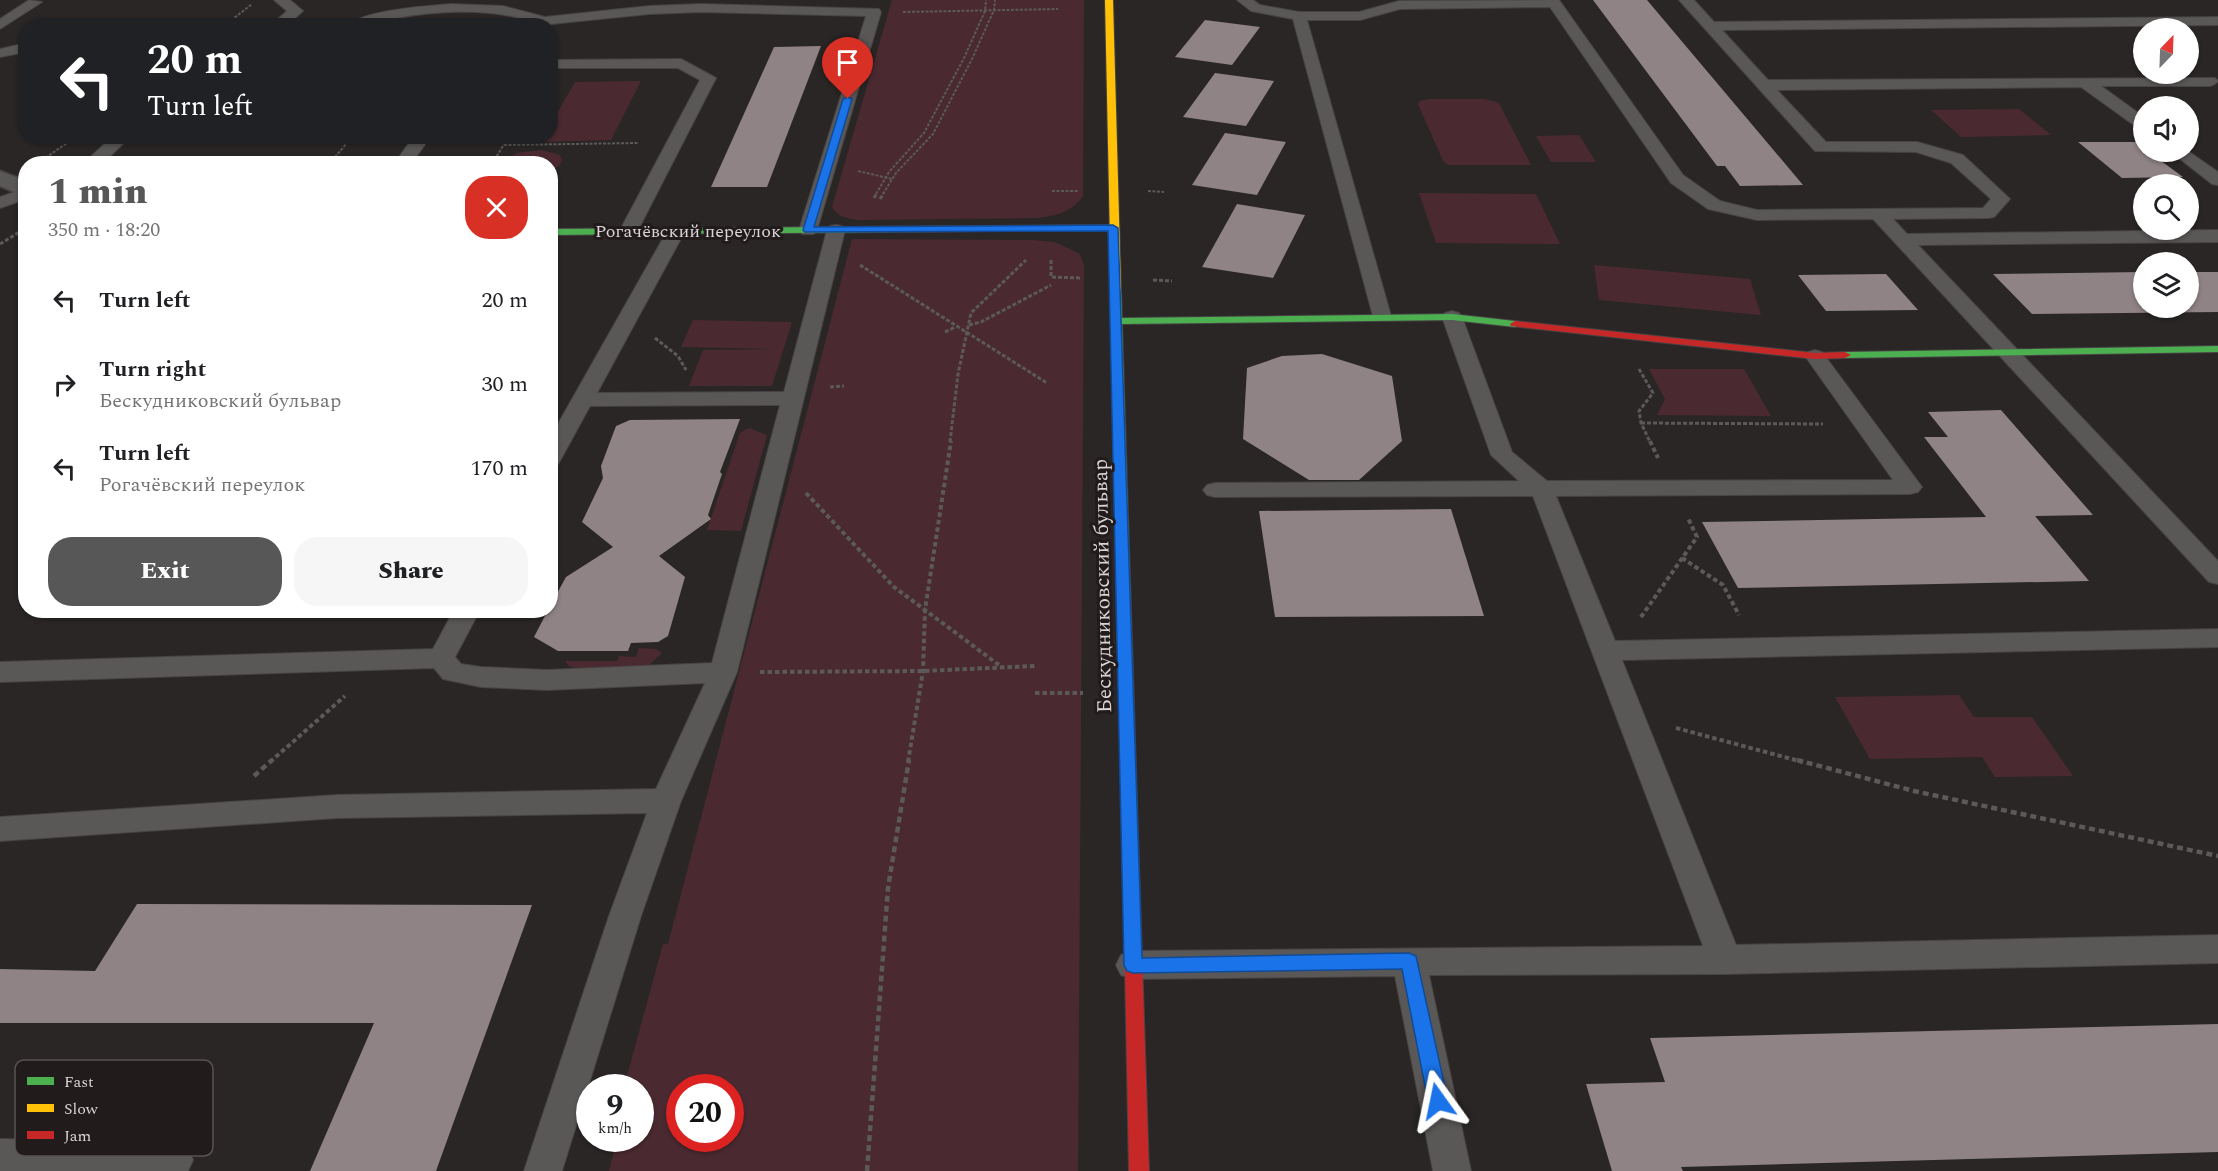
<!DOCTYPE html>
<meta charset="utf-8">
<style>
body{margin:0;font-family:Spectral,serif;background:#f6f6f6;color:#202124;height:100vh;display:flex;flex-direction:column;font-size:22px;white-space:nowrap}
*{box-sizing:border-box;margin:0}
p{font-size:20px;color:#757577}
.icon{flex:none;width:33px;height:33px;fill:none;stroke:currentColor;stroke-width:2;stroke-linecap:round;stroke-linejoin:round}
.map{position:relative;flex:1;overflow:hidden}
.sheet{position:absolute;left:18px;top:156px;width:540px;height:462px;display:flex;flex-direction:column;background:#fff;border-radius:24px;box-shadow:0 2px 4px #0004}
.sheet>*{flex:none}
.hud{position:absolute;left:18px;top:18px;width:540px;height:126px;border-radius:24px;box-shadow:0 2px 4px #0004;background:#202124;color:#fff;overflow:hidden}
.needle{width:39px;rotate:23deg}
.tools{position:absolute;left:2133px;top:18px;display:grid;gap:12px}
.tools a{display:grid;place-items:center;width:66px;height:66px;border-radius:50%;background:#fff;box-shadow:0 2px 4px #0004;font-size:30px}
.speed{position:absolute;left:576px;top:1074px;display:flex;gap:12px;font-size:30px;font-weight:700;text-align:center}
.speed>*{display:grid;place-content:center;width:78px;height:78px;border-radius:50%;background:#fff;box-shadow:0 2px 4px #0004;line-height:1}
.speed small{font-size:15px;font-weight:400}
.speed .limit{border:9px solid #d22;background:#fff;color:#111}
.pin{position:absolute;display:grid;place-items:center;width:51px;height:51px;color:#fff;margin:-62px -26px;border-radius:50% 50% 50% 0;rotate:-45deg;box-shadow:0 0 6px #0007}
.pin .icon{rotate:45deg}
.me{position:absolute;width:66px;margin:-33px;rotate:348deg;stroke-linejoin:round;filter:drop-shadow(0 0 4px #0008)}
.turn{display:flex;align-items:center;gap:21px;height:126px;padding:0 30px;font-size:27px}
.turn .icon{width:78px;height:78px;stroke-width:2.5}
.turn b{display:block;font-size:42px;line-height:51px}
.round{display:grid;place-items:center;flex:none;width:63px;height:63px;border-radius:24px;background:#f6f6f6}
.head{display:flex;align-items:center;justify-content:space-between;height:102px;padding:0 30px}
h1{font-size:36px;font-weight:800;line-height:45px;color:#585758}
.action{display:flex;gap:12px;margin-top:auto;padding:12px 30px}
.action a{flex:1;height:69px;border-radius:24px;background:#585758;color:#fff;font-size:24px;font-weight:800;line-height:69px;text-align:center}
.action a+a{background:#f6f6f6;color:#202124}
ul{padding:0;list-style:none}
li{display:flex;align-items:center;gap:18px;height:84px;padding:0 30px}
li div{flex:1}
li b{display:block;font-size:22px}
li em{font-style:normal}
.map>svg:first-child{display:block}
.green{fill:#4a2a30;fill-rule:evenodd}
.building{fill:#8f8385}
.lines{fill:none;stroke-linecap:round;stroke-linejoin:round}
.lane-casing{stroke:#474243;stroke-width:2}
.street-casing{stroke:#474243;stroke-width:3}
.fast-casing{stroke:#474243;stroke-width:2}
.slow-casing{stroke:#474243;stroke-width:2}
.jam-casing{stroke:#474243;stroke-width:2}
.path-far3{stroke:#5b5959;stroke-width:2;stroke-dasharray:3 1.5;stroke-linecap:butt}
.path-far2{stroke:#5b5959;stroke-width:3;stroke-dasharray:4 2;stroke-linecap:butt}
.path-far1{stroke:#5b5959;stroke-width:4;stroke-dasharray:4.5 3;stroke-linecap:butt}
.path{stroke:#5b5959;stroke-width:4.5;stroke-dasharray:6 4;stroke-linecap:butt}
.lane{fill:#5a5757;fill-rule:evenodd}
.street{fill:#5a5757;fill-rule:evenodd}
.fast{fill:#4caf50;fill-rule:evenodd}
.slow{fill:#ffc107;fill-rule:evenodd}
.jam{fill:#c62828;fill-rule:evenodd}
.route{fill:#1a73e8;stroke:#114b97;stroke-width:1.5}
.labels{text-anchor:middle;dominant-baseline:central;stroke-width:6;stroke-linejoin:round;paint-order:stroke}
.far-street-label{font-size:18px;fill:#dbd5d6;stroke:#221b1c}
.street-label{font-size:21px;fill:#dbd5d6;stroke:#221b1c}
.key{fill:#221b1c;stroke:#5a5354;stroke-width:1.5}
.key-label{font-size:16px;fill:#dbd5d6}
</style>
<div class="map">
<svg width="2218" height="1171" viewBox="0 0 2218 1171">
<rect width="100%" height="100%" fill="#2a2626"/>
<g class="green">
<path d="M892,0H1084L1083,196C1072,212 1056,216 1037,218L859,220C848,219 838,217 832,207Z"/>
<path d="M641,81L611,140L540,142L543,137L550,136L551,124L575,82Z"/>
<path d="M1430,99H1485L1499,103L1531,165H1448L1443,161L1418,104L1420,101Z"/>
<path d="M2019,109L2051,135L1961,137L1931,110Z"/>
<path d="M1579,135L1596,162H1551L1536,136Z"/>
<path d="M542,150L560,155L562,160L560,165L551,171L550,164L499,163L517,153Z"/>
<path d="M1419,193L1536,194L1560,244L1436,243Z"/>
<path d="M852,239L1033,240L1055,242L1080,254L1084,265L1078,1171H609L617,1139L640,1138V1088L624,1087L663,944H668ZM680,1088H730V1138H680Z"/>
<path d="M1594,265L1750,279L1761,315L1599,300Z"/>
<path d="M693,320L792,322L772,386H689L703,350L774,349L681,347Z"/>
<path d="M1649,369H1744L1771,416L1657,415L1665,399Z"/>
<path d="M749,428L767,435L741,531L707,530L740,433Z"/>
<path d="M639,648L656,649L662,653L647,667L578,669L569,666L565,661H617L619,656L636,657Z"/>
<path d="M1959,695L1974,717H2032L2073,776L1995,777L1982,757L1870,759L1835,697Z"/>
</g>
<g class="building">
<path d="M1593,0H1647L1803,185L1740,186L1725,166H1717Z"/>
<path d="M1205,20L1260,27L1232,65L1175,57Z"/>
<path d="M821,46L767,187H711L774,47Z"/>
<path d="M1215,73L1274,81L1246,126L1183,117Z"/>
<path d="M1225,133L1286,142L1257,195L1192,185Z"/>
<path d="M2078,142H2136L2144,147V152H2149L2183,177L2122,178Z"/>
<path d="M1237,204L1305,215L1273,278L1202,267Z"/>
<path d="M2144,272V308H2188V272H2218V312L2032,314L1993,274Z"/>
<path d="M1886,274L1918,310L1826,311L1798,275Z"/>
<path d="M1322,354L1392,376L1402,441L1359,480H1309L1243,439L1247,368L1282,356Z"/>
<path d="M2001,410L2093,515L2035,516L2089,581L1738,588L1702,522L1986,517L1924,437H1948L1928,412Z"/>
<path d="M740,419L720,472L722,474L708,515L711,519L659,556L685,577L668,636L658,642L631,643L628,651H558L534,637L548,610H550V606L566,577L613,547L582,522L603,478L601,466L616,426L630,420Z"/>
<path d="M1451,509L1484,616L1275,617L1259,511Z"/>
<path d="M137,904L532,905L436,1171H310L374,1023H0V969L95,971Z"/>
<path d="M2218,1024V1152L1681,1167L1683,1171H1612L1586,1084L1665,1082L1650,1038Z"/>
</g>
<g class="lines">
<defs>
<g id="lane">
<path d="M29,0L42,2L0,29V19Z"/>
<path d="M274,0H290L303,11L286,26H270L287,11Z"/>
<path d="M1237,0H1253L1260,5L1299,12H1359L1399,1L1559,0L1683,175L1720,201L1757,210L1983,208L1991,199L1951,163L1916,152L1815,151L1679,0H1694L1714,22L2218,17V25L1722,30L1768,80L2215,78L2218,81L2215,84L2210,86H2101L2144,117V130L2138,128L2081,87L1777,90L1826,142H1917L1963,155L2010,199L1994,217L1988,218L1893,219L1907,234L2218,230V242L1918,245L2218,561V584L2209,582L1873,219L1757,220L1708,209L1671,183L1550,7L1400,9L1360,20H1307L1391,316L1388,320H1374L1293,19L1251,11Z"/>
<path d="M450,4L503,6L545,17L649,6L701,4L879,9L881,12L817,230L814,234H802L799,230L866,16L701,12L649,14L551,24L550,27L537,26V23C493,8 442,10 397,18C379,21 365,26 346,26C364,10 426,6 450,4Z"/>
<path d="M26,43V52L0,57V49Z"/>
<path d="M681,59L716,78L637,232L634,236H622L619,232L700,80L678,68H550V60Z"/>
<path d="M113,136H131L102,164H83Z"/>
<path d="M414,136H431L411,164H394Z"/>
<path d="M2188,151L2218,172V185L2212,184L2171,152Z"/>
<path d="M26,188V199L0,208V197Z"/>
<path d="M836,225L842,226L845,230L737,672L681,801L641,916L562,1171H524L609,916L647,813L337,818L0,841V817L337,795L656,789L705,683L547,690L481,687L443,679L434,668L0,682V662L433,649L454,610H480L455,657L461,664L481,667L547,670L712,663L780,405L590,406L561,459L558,464L550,466V438L666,233L668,229H682L684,233L597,393L784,392L827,230L830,226Z"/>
<path d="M1452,311L1459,313L1462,317L1512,452L1547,481L1893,480L1805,356L1808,352L1815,350L1822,352L1922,487L1918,492L1910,494L1556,496L1615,641L2218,629V647L1622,660L1736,945L2218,935V963L1725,974L1429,975L1471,1171H1433L1395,976L1133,979L1121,975L1116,965L1121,955L1133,951L1703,946L1533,496L1215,497L1207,495L1203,490L1207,485L1215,483L1519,481L1491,455L1442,317L1445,313Z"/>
<path d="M0,1139L174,1142L187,1147L193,1160L188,1171H0Z"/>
</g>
<path id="street" d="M0,171L26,181V197L0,186Z"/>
<g id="fast">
<path d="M1113,225L1118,228L1116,230L550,235V229Z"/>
<path d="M1116,286L1121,289L1122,318L1452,314L1515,321L1520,324L1515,327L1452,320L1122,324L1139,867L1137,872L1131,874L1125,872L1123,867L1111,289Z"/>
<path d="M2218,346V352L1845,358L1839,355L1845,352Z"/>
</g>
<path id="slow" d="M1105,0H1113L1121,289L1116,292L1111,289Z"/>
<g id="jam">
<path d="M1515,321L1815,353L1845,352L1851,355L1845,358L1815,359L1511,326L1510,324Z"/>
<path d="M1131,860L1137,862L1139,867L1149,1171H1129L1123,867L1125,862Z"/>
</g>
</defs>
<use href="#lane" class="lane-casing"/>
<use href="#street" class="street-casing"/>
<use href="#fast" class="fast-casing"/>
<use href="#slow" class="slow-casing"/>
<use href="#jam" class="jam-casing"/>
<g class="path-far3">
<path d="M903,12L1058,9"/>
<path d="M233,19L249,22"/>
<path d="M224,26L252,4"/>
<path d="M504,145L638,143"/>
<path d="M38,163L67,143"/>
<path d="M329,164L353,136"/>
<path d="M492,164L509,136"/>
<path d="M858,171L892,179"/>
<path d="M1052,191H1078"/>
<path d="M1148,191L1164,192"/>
<path d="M876,194L889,172L924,133L964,58L985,11L986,0"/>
<path d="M883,194L896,173L933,134L972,59L994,10L995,0"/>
</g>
<g class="path-far2">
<path d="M874,198L877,193"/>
<path d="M880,199L884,193"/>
<path d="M0,244L26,228"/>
<path d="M1051,260V277L1080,278"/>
<path d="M860,265L1047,383"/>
<path d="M1153,280L1172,281"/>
<path d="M969,325L981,322L1051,285"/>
<path d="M945,332L955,327"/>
<path d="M655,338L678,356L686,370"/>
<path d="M1639,369L1653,393L1639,411L1641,423L1650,442"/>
<path d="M830,387L844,386"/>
<path d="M1641,423L1823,424"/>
<path d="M950,442L958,374L971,313L1026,260"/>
</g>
<g class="path-far1">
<path d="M1650,441L1658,458"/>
<path d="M806,493L894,587L999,665"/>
<path d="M1682,558L1723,585L1739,615"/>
<path d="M1641,617L1697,537L1688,518"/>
<path d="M760,672L923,671L1035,666"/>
<path d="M1035,693H1083"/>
<path d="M1676,728L1803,762"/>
<path d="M270,762L345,696"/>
<path d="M908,762L923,671L925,610L951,441"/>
</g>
<g class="path">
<path d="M1797,760L1914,791L2218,856"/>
<path d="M254,776L272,760"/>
<path d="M867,1171L888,888L909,760"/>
</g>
<use href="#lane" class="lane"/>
<use href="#street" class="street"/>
<use href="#fast" class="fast"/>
<use href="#slow" class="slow"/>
<use href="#jam" class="jam"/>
</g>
<path class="route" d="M848,97L852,99L814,227L1113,225L1118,228L1142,958L1409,953L1416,956L1448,1101L1445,1107L1438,1110L1431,1107L1428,1101L1402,969L1133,973L1127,971L1124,965L1108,231L805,232L803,230L843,99Z"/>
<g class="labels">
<g class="far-street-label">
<text x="688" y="231">Рогачёвский переулок</text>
</g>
<g class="street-label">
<text transform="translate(1103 586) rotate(-91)">Бескудниковский бульвар</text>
</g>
</g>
<rect x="15" y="1060" width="198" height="96" rx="9" class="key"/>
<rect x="27" y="1077" width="27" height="8" fill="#4caf50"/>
<rect x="27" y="1104" width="27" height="8" fill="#ffc107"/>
<rect x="27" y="1131" width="27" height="8" fill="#c62828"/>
<g class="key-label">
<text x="64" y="1087">Fast</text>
<text x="64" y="1114">Slow</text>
<text x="64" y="1141">Jam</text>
</g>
</svg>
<div class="tools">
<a><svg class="needle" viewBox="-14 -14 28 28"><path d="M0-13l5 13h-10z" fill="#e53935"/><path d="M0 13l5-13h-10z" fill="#757577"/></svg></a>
<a><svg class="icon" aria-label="sound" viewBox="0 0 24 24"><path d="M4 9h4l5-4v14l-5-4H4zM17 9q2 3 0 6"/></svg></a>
<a><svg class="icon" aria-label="search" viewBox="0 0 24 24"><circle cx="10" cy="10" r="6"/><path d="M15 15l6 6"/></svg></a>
<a><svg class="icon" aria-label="layers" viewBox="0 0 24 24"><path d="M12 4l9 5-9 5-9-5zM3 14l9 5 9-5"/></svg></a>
</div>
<div class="speed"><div>9<small>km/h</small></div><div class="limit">20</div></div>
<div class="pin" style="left:848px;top:99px;background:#d93025"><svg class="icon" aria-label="arrive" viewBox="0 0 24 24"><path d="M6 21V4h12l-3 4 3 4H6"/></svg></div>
<svg class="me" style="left:1438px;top:1101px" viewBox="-20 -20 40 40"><path d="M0-17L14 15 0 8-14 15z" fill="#1a73e8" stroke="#fff" stroke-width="4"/></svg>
<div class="hud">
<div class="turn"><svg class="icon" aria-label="left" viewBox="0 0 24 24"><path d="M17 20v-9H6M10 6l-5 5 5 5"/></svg><div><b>20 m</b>Turn left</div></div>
</div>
<section class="sheet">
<div class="head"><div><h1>1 min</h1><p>350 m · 18:20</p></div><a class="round" style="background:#d93025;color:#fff"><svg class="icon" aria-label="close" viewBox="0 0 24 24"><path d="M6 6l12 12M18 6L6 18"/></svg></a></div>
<ul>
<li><svg class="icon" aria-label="left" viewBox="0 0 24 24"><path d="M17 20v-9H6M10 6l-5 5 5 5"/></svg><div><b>Turn left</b></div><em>20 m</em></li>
<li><svg class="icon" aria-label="right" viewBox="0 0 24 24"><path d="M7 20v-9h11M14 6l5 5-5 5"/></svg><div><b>Turn right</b><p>Бескудниковский бульвар</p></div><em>30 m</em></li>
<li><svg class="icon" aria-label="left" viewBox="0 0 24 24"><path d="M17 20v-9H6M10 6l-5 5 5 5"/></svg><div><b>Turn left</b><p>Рогачёвский переулок</p></div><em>170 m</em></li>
</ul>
<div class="action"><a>Exit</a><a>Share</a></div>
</section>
</div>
